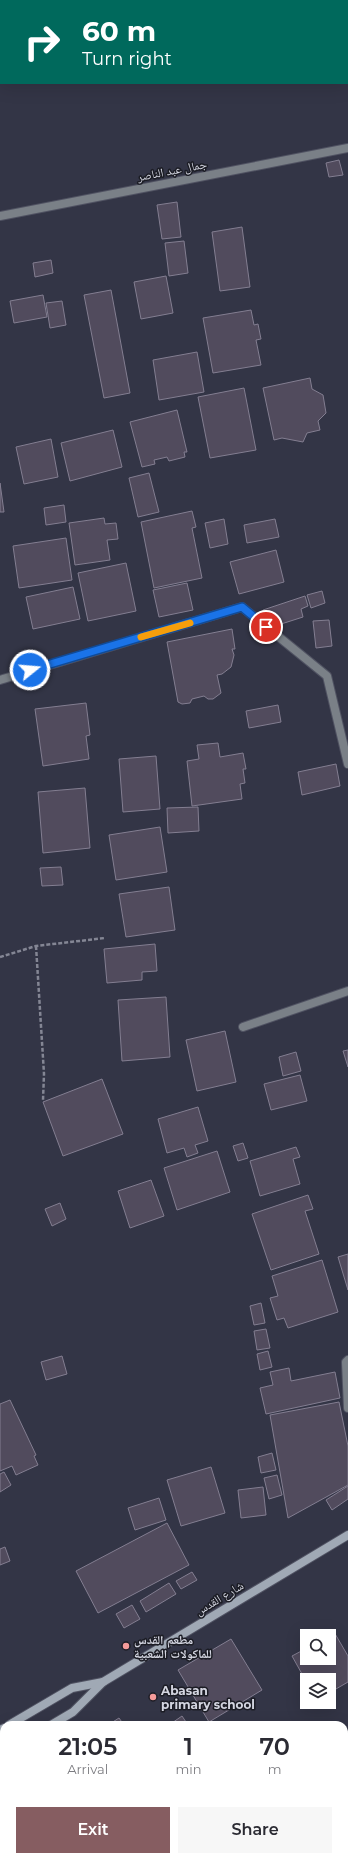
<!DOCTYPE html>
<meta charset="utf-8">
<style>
body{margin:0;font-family:Montserrat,"Noto Naskh Arabic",sans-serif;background:#f7f7f7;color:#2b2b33;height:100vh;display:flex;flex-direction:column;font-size:15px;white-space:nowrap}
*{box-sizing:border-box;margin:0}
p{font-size:13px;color:#7c7c81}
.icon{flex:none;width:22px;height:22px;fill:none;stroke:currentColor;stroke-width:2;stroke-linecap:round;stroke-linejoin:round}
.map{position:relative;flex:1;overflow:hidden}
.sheet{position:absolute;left:0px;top:1721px;width:348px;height:140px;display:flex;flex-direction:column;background:#fff;border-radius:12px 12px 0 0;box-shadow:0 4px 16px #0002}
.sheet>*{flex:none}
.guide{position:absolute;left:0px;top:0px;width:348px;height:84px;box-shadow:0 4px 16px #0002;background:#00695c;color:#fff;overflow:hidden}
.buttons{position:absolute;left:300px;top:1629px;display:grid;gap:8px}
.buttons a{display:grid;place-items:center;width:36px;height:36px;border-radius:0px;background:#fff;box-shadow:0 4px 16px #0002;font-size:20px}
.pin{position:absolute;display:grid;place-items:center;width:34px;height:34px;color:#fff;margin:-17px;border:2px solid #fff;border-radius:50%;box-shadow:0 1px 4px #0007}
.me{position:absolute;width:44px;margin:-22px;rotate:73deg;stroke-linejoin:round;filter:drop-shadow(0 0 3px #0008)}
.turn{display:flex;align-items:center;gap:14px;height:84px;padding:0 16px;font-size:18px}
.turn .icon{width:52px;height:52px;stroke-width:2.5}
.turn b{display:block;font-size:28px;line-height:34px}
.eta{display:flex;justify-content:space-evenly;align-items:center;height:68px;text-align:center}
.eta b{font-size:24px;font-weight:600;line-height:28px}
.action{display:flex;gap:8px;margin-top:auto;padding:8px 16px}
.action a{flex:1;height:46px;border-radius:0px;background:#865d61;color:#fff;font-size:16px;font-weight:600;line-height:46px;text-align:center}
.action a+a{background:#f7f7f7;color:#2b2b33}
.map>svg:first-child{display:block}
.green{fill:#6e5275}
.building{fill:#514b5d;stroke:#837e91}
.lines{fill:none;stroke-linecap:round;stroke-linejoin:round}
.lane-casing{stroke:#505262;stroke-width:10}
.street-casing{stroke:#505262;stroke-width:10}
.secondary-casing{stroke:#505262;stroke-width:10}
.path{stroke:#848694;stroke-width:2.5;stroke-dasharray:4 2;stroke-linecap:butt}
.lane{stroke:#7a8087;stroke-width:8}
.street{stroke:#7a8087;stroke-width:8}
.secondary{stroke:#a0a9b5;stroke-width:8}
.route-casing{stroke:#114b97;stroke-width:10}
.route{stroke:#1a73e8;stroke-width:7}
.slow{stroke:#f59e0b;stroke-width:7}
.poi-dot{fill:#f59b9a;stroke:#1c1d25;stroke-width:1.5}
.labels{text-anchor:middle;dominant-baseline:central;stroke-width:3;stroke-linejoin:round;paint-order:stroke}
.street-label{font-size:12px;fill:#d3d5e0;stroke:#1c1d25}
.poi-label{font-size:12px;font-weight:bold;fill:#d3d5e0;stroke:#1c1d25;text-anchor:start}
</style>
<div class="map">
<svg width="348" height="1861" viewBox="0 0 348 1861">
<rect width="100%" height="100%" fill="#333546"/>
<path class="green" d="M148,1857H211L214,1861H150Z"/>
<g class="building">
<path d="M339,160L343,175L329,177L326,163Z"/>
<path d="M177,202L181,237L162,239L157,205Z"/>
<path d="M242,227L250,287L220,291L212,232Z"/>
<path d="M184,241L188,273L169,276L165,243Z"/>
<path d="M51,260L53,273L35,277L33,263Z"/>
<path d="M166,276L173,313L141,319L134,282Z"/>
<path d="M111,290L130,393L104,398L84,295Z"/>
<path d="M43,295L47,317L14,323L10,301Z"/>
<path d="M62,301L66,325L50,328L46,303Z"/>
<path d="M251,310L254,325L258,324L261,339L256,340L261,365L213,373L203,318Z"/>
<path d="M197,352L204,392L159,400L153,360Z"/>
<path d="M310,378L312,389L323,395L326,413L318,421L320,430L307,433L303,442L282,438L274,440L263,388Z"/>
<path d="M244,388L256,450L210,458L198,397Z"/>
<path d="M177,410L187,452H184L185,457L169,461L167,457L154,460L155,464L142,467L130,422Z"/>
<path d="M113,430L122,467L70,481L61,443Z"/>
<path d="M51,439L58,477L24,484L16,447Z"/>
<path d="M149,473L159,512L138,517L129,478Z"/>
<path d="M0,483L4,512H0Z"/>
<path d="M64,505L66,522L46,525L44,508Z"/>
<path d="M192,511L196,527L192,528L202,578L154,588L141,522Z"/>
<path d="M104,518L105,524L116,523L118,539L107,540L110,560L75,565L69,523Z"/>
<path d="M224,519L228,544L210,548L205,523Z"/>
<path d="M275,519L279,537L247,543L244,525Z"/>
<path d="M66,538L72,580L19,588L13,546Z"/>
<path d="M276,550L284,582L239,594L230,562Z"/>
<path d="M126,563L136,611L88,621L78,573Z"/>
<path d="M187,583L193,610L159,617L153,590Z"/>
<path d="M73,587L80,619L33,629L26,597Z"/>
<path d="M322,591L325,603L311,608L307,595Z"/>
<path d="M305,596L308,606L301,609L303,617L278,625L276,617L267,619L263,610Z"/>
<path d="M329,620L332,646L316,648L313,621Z"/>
<path d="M232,629L235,649H232L234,655L231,667L222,674L217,675L221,693L213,699H208L204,696L192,699L190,703L182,704L178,702L167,642Z"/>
<path d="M86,703L90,735L86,736L89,759L43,766L35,709Z"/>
<path d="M278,705L281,722L249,728L246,711Z"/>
<path d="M218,743L220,757L243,753L246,769H243L245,783L240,784L242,799L192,806L187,761L199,759L197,745Z"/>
<path d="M156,756L160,809L123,812L119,759Z"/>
<path d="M336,764L340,786L302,795L298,772Z"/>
<path d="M85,788L90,848L43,853L38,792Z"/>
<path d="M198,807L199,831L168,833L167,808Z"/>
<path d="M160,827L167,872L116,880L109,835Z"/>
<path d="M61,867L63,885L42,886L40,868Z"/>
<path d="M169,887L175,930L126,937L119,894Z"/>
<path d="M155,944L157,971L142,972V980L107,983L104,949Z"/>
<path d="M166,997L170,1057L122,1061L118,1000Z"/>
<path d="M225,1031L236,1082L197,1091L186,1040Z"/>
<path d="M348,1050V1067L343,1051Z"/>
<path d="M296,1052L301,1071L283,1076L279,1057Z"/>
<path d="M300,1075L307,1101L271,1110L264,1084Z"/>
<path d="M102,1079L123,1134L63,1156L43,1102Z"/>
<path d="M198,1107L208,1141L195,1145L198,1153L187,1157L184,1148L167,1153L158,1119Z"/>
<path d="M243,1143L248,1158L238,1161L233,1146Z"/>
<path d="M296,1147L300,1157L293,1159L300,1184L260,1196L250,1161Z"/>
<path d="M217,1151L230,1192L177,1210L164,1168Z"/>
<path d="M151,1180L164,1216L130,1228L118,1191Z"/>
<path d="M308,1195L313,1209L305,1211L319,1254L271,1270L252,1214Z"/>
<path d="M60,1203L66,1219L52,1226L45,1209Z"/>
<path d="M348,1254V1290L338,1257Z"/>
<path d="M322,1260L338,1312L288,1328L284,1318L277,1320L270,1298L278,1296L272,1276Z"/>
<path d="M261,1303L265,1323L254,1325L250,1306Z"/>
<path d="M266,1329L270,1348L257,1350L254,1331Z"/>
<path d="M268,1351L272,1367L260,1370L257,1354Z"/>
<path d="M62,1356L67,1374L46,1380L41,1362Z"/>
<path d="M289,1368L291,1381L335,1372L340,1398L266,1414L260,1388L273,1385L270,1372Z"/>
<path d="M10,1400L36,1455L34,1456L38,1465L16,1475L12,1466L0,1471V1404Z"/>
<path d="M339,1402L348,1446V1485L288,1518L270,1415Z"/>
<path d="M272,1453L276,1470L261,1473L258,1457Z"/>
<path d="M211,1467L225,1513L181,1526L167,1480Z"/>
<path d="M4,1472L11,1485L0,1492V1474Z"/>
<path d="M277,1475L282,1495L269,1499L264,1478Z"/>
<path d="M348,1486V1499L332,1510L326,1500Z"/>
<path d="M263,1487L266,1515L241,1518L238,1490Z"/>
<path d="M159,1498L166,1520L135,1530L128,1508Z"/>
<path d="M167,1523L189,1565L98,1613L76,1571Z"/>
<path d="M5,1547L10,1561L0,1565V1549Z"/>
<path d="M192,1572L197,1580L181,1589L176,1581Z"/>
<path d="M169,1583L176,1594L146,1612L140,1601Z"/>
<path d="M132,1605L140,1619L124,1628L116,1614Z"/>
<path d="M334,1632L348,1656V1682L329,1693V1680H307V1683L292,1656L307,1648V1658H329V1636H328Z"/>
<path d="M231,1639L262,1690L209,1722L178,1670Z"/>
<path d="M182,1716L188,1725H169Z"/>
<path d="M119,1718L124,1725H108Z"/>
<path d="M4,1794V1842L0,1845V1796Z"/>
<path d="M23,1857H66L69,1861H26Z"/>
<path d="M92,1857H138L140,1861H95Z"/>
<path d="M227,1857H263L257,1861H230Z"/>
</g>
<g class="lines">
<defs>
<g id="lane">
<path d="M243,1027L348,991"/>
<path d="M348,1360L346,1362L348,1408"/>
</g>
<g id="street">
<path d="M0,216L348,148"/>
<path d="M0,680L242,607L327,676L348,764"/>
</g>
<g id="secondary">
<path d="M9,1725L72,1688L103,1682"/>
<path d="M51,1725L73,1712L103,1682L348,1535"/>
<path d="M0,1730L4,1728"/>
<path d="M0,1755L4,1753"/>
</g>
</defs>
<use href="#lane" class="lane-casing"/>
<use href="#street" class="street-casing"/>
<use href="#secondary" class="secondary-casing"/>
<g class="path">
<path d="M36,946L44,1074L43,1100"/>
<path d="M0,957L36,946L105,938"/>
</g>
<use href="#lane" class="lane"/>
<use href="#street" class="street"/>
<use href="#secondary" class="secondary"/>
</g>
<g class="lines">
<defs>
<path id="route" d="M30,670L242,607L266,627"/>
</defs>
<use href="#route" class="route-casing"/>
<use href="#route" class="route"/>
<path class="slow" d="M141,637L190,623"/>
</g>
<g class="poi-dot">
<circle cx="126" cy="1646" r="4"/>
<circle cx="153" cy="1697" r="4"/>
</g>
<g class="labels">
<g class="street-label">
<text transform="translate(172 170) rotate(-11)">جمال عبد الناصر</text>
<text transform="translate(219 1598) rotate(-31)">شارع القدس</text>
</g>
<g class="poi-label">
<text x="134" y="1639">مطعم القدس<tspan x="134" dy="14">للماكولات الشعبية</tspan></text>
<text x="161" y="1690">Abasan<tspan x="161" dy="14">primary school</tspan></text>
</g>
</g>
</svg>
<div class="buttons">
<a><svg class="icon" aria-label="search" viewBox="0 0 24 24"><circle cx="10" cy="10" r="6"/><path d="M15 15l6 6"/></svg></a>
<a><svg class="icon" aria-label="layers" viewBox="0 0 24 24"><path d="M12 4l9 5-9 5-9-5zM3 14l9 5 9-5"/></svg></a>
</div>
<div class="pin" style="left:266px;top:627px;background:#d93025"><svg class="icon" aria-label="arrive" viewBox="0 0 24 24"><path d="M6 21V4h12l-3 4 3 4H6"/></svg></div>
<svg class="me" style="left:30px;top:670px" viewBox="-20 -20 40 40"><circle r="17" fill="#1a73e8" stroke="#fff" stroke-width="3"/><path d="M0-11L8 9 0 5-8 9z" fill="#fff"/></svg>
<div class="guide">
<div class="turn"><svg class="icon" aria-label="right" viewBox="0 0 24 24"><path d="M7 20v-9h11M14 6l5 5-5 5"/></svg><div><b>60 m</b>Turn right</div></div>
</div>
<section class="sheet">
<div class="eta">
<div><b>21:05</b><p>Arrival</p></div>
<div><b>1</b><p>min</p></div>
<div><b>70</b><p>m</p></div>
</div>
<div class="action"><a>Exit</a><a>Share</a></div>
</section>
</div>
